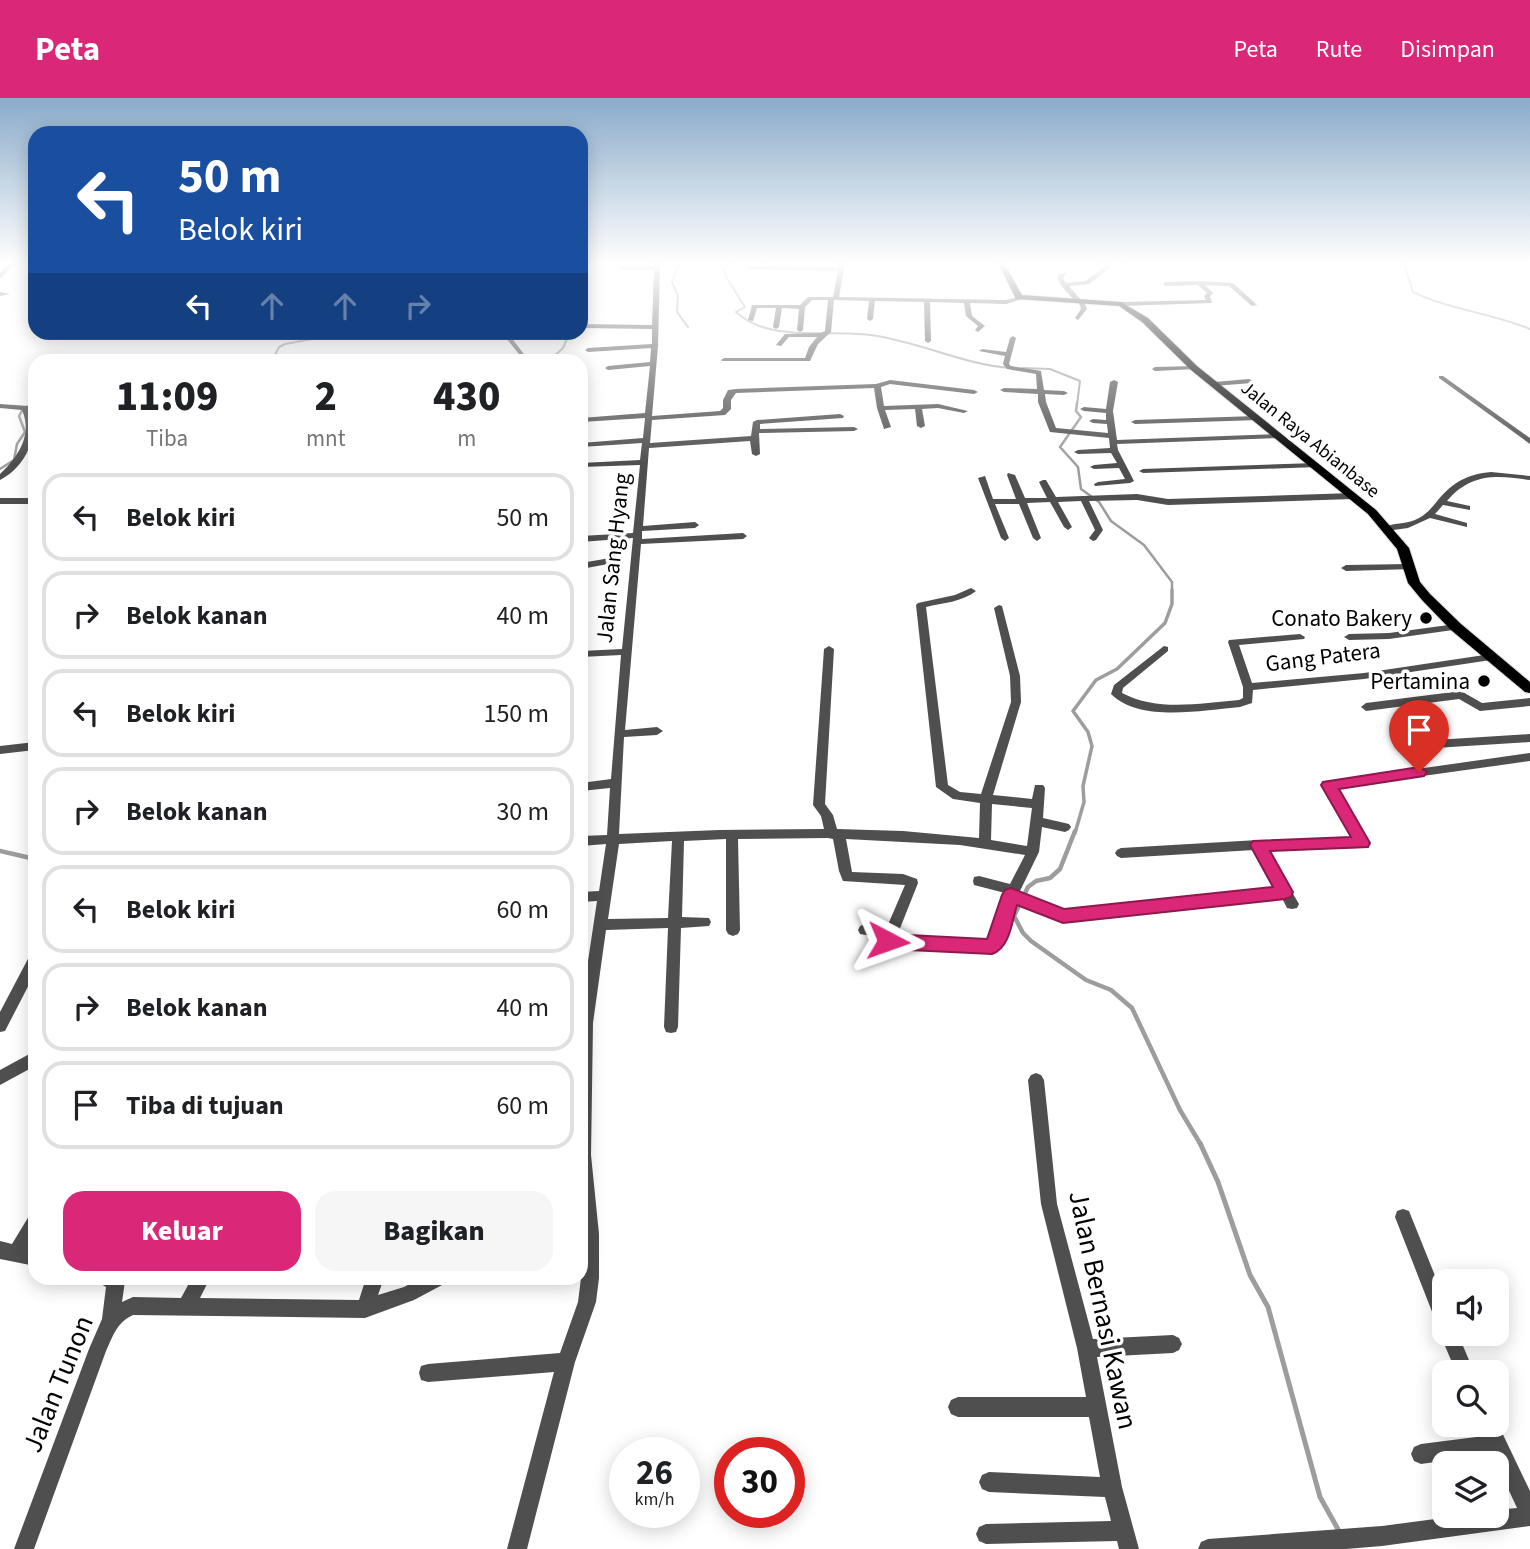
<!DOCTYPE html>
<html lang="id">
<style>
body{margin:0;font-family:"Source Sans 3",sans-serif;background:#f6f6f6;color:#202124;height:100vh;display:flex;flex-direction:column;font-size:26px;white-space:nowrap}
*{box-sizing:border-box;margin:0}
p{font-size:23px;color:#757577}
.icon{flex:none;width:38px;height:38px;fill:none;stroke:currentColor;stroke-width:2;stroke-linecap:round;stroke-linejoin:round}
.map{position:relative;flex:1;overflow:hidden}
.panel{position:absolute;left:28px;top:256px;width:560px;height:931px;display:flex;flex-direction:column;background:#fff;border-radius:21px;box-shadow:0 4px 18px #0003}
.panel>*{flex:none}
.hud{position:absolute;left:28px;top:28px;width:560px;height:214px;border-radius:21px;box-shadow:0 4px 18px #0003;background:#1a4fa0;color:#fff;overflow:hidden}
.fabs{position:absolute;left:1432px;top:1171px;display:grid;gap:14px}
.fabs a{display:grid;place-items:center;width:77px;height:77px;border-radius:14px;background:#fff;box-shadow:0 4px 18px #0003;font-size:35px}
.speed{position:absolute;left:609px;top:1339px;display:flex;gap:14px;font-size:35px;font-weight:700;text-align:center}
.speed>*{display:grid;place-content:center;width:91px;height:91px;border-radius:50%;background:#fff;box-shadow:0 4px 18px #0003;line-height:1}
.speed small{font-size:18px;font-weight:400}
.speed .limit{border:10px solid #d22;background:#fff;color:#111}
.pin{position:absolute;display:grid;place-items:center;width:60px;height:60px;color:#fff;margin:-72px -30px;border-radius:50% 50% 50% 0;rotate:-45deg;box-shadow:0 0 7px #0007}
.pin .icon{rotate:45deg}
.me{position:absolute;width:77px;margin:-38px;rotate:94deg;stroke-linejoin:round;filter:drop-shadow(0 0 5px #0008)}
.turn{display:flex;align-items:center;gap:24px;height:147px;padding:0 35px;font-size:32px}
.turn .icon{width:91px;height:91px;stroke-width:2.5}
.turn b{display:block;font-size:49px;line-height:60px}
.lanes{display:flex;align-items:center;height:66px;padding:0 35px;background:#0003;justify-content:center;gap:35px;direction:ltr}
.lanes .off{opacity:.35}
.eta{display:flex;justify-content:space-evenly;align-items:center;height:119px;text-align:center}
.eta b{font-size:42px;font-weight:800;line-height:49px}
.primary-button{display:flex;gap:14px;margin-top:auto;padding:14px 35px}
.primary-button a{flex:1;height:80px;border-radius:21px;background:#db2777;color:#fff;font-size:28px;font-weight:800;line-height:80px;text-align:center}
.primary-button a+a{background:#f6f6f6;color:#202124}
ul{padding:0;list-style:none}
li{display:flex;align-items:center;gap:21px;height:88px;margin:0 14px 10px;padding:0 21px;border:4px solid #e0e0e0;border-radius:21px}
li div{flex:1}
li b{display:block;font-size:26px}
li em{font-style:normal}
header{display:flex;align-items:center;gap:42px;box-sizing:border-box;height:98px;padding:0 35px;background:#db2777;color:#fff}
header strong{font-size:33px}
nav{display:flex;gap:38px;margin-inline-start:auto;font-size:24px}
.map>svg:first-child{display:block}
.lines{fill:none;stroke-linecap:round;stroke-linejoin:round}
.stream-far4{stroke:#9d9d9d;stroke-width:2}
.stream-far3{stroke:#9d9d9d;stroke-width:2.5}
.stream-far2{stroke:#9d9d9d;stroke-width:3.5}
.stream-far1{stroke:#9d9d9d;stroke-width:4.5}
.stream{stroke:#9d9d9d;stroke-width:5}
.major-casing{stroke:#dbdbdb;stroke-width:2}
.minor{fill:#4f4f4f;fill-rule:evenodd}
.major{fill:#000;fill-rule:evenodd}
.route{fill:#db2777;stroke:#8e194d;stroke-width:2}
.poi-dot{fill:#000;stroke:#fff;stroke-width:2.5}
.labels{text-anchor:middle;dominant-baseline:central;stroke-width:7;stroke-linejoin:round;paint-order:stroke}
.far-street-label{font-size:19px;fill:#000;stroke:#fff}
.street-label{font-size:23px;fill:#000;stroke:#fff}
.poi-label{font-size:23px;fill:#000;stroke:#fff;text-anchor:end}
.near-street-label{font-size:28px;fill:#000;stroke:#fff}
</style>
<header>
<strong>Peta</strong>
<nav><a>Peta</a><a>Rute</a><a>Disimpan</a></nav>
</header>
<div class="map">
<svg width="1530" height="1451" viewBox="0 0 1530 1451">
<rect width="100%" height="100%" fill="#fff"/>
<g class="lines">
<g class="stream-far4">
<path d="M680,163L672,184L678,198L677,214L688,229"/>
<path d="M734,163L724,169L726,179L745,209L736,214C769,245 828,231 870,237C918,243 961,266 1010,270"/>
<path d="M1399,163L1404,166L1413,194C1450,212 1492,215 1530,231"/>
<path d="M581,203L586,210L581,222"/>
<path d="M260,262L275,257L279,249L285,246L350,234"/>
<path d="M550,262L563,250L570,234"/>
<path d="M1022,270L1050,271L1080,283L1077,307"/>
<path d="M31,307L35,305"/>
</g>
<g class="stream-far3">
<path d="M1077,305L1076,313L1081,319L1060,349L1078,369L1081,391L1099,404L1111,423L1144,447L1172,484V494"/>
<path d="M0,371L14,362L17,346L25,334L19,318L23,311L34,305"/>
</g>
<path class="stream-far2" d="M1075,735L1084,704L1083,688L1092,648L1088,634L1073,613L1096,582L1117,571L1165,525L1172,506V492"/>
<g class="stream-far1">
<path d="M1075,733L1060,771L1050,780L1036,783L1028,789L1014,818L1023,835L1031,843L1086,882L1111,892L1132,910L1180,1012L1201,1047"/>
<path d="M0,753L35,761"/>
</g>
<path class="stream" d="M1200,1045L1218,1084L1250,1177L1268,1209L1320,1399L1339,1433"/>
<defs>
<path id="major" d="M997,163H1003L1022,197L1121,204L1148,220L1197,268L1376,412L1409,450L1420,484L1430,496L1461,526L1530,584V595L1525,594L1451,532L1422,502L1408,485L1397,451L1368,416L1191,272L1142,224L1119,208L1016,201Z"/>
</defs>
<use href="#major" class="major-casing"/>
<g class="minor">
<path d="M11,163H35V165L14,167L0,181V175Z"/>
<path d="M654,163H660V170L658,248L652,318L720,313L723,310V302L728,292L736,291L876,286L890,282L974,292L978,294L974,296L890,286L881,289L884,308L938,306L968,313L964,315L938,310L922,311L925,328L921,330L917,328L915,311L885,312L891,329L884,331L877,310L874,290L736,295L731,302V311L725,317L652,322L650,345L751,338L753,324L757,322L840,316L844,318L843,320L760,326V331L854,329L858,331L854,333L759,335L760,356L756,358L752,356L750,343L649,350L643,428L695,424L699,427L695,430L642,433V441L743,435L747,438L743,441L641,446L625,632L657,629L663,633L657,637L624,639L619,736L719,732L824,731L821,718L813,707L824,551L829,548L834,551L825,706L833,717L837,731L903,733L979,740L980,705L953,701L936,689L916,507L918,505L955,497L971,490L976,493C962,504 943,505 926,509L948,687L960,694L981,696L1011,604L1010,578L994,510L999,507L1002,508L1020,578L1021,604L993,697L1032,701L1035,687H1043L1045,690L1043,720L1069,726L1071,729L1069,732L1065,734L1042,729L1039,754L1019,795L1064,813L1276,790L1254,752L1121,760L1117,758L1115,755L1117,752L1121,750L1258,742L1353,740L1323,687L1325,684L1530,655V663L1337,690L1368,745L1366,748L1362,750L1267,752L1299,806L1297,810L1292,811L1287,810L1282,800L1063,823L1015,804C1011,821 1009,847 992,855L888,849L883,847L881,843L883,840L860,836L858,832L860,828L865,826L887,829L905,787L843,783L839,773L833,741L828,740L738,741L740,832L738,836L733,838L728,836L726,832V741L684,743L682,819L709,820L711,824L709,828L681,830L678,929L676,934L671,935L666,934L664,929L668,830L606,832L593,925L591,1057L599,1136V1180L596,1204L575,1264L527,1451H507L554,1274L428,1284L421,1282L419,1275L421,1268L428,1266L560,1255L578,1204L581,1180V910L597,803L581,804V794L599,793L606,746L581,748V738L607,737L610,690L581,693V685L611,681L621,557L581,559V553L622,551L633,440L581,444V438L633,435L640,367L581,369V365L640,362L642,345L581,349V345L643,340L645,320L581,324V320L645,315L650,268L608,272L605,270L608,268L650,264L651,250L588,254L585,252L588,250L652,246V231L581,230V226L652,227L654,172H622L619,170L622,168H654ZM992,706L1032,710L1027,748L991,742ZM846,741L960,747L1025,757L1010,786L979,778L974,779L973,783L974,787L1005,795L993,837L988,843L897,838L918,785L917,781L903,776L852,774ZM672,743L668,820L608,821L619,746Z"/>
<path d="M1025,163H1033L1030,165Z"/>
<path d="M1072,163H1107L1111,169L1089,186L1069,188L1081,202L1084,203L1087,211L1078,222L1075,220L1081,211L1079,205L1076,204C1069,196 1058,187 1057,177L1066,175L1063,181L1066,185L1085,183L1105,169L1102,165H1075Z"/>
<path d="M1123,163H1129L1128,168H1124Z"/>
<path d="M840,164L845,165L839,199L1006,202L1022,198L1025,200L1006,206L970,205L972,218L985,228L978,234L975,232L978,228L966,218L964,205L930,204L931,243L928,245L925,243L924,204L875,203L873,221L870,223L867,221L869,203L834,202L831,234L818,246L810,263H722L721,262L724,260H805L809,249L817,239H789L781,248L776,247L785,236L821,235L825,233L828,202H812L805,209L803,232L800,234L797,232L799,211L782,210L779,229L776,231L773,229L776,210H757L753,223L748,222L752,207H800L808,199H833L838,173L748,171L746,168L838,169Z"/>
<path d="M1199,183L1233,185L1257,207L1252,208L1229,188L1205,187L1213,195L1210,198L1212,205L1121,208L1118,206L1121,204L1206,202L1204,198L1207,195L1198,187L1166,188L1163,186L1166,184Z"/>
<path d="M0,194L10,196L0,198Z"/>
<path d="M501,234L550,237L553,239L550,241L511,239L526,259L523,261Z"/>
<path d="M1013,238L1016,240L1009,266L1011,268L1041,273L1044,292L1064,293L1068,295L1064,297L1045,296L1046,304L1056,330L1108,335L1107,326L1093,325L1089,323L1093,321L1106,322V315L1084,313L1080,311L1084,309L1106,311L1110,284L1114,282L1118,284L1113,313L1117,342L1280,336L1284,338L1280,340L1117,346L1118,352L1134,383L1130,385L1095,388L1094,386L1098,384L1125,381L1119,370L1094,371L1090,369L1094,367L1117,365L1111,355L1078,356L1074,354L1078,352L1110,350L1109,340L1050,334L1038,304V296L1004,294L1000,292L1004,290L1037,291L1036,276L1007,271L1003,266L1005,258L979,253L982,251L1006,254L1010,240Z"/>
<path d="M1194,268L1197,270L1196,271L1155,273L1152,271L1155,269Z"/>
<path d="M1439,278H1443L1530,340V346L1439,280Z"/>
<path d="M1249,281L1253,283L1252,285L1214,288L1210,286L1214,284Z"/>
<path d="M0,306L28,308C42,335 26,369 0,382V376C18,359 33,337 22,312L0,310Z"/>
<path d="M1256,318H1259V322L1135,326L1131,324L1135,322Z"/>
<path d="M1315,365L1319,367L1318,369L1143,375L1139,373L1143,371Z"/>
<path d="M1491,374L1530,378V382C1496,377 1471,375 1447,403L1470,408V412L1443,407L1435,416L1467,425V429L1430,420L1408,430L1386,433L1382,430C1392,424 1407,427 1419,420C1427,416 1433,408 1438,402C1453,384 1468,376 1491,374Z"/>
<path d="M1008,375L1015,377L1025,400H1047L1039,384L1043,382H1046L1056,399L1137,396L1168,401L1353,395L1357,398L1353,401L1168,407L1137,402L1089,403L1103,432L1096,442L1093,443L1089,440L1095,432L1081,403L1058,404L1072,429L1068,432L1064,429L1050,404L1027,405L1041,440L1037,443L1033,440L1019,406H995L1009,440L1005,443L1001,440L978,380L985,378L993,401H1016L1007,377Z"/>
<rect x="0" y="400" width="35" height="6"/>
<path d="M616,459L619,460V464L581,471V465Z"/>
<path d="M1409,466L1412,467V471L1346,473L1341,470L1346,467Z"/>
<path d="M1456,526L1460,527V531L1389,541L1349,542L1344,539L1349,536L1389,535Z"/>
<path d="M1300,536L1305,539L1304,541L1239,547L1252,585L1364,575L1491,556L1496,559L1491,562L1364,581L1253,592L1252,605L1240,609C1203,612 1140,625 1111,596L1114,587L1164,548L1168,549V553L1123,590L1122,595C1158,614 1200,605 1239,602L1243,600V589L1228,544L1229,542Z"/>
<path d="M1461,593L1482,605L1530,600V608L1480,613L1459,601L1366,613L1361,609L1366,605Z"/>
<path d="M1530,636V644L1419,651L1413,647L1419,643Z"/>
<path d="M35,644V652L0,656V648Z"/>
<path d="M35,855V875L5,933L0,934V914L30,857Z"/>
<path d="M35,953V968L0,987V972Z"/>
<path d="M1036,975L1041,977L1044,982L1057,1106L1093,1241L1173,1237L1179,1240L1182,1246L1179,1252L1173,1255L1097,1259L1122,1389L1139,1451H1119L1117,1443L986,1446L979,1443L976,1436L979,1429L986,1426L1111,1423L1105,1399L989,1394L982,1391L979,1384L982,1377L989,1374L1100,1379L1089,1319H958L951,1316L948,1309L951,1302L958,1299H1086L1077,1250L1041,1106L1028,982L1031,977Z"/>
<path d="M1403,1111L1409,1113L1444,1200V1236H1458L1474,1274H1456L1440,1236L1442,1231L1438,1229L1395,1119L1397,1113Z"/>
<path d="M35,1116V1140L30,1149L35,1150V1168L0,1161V1143L12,1146L29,1118Z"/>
<path d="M98,1180H123L125,1183L122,1204L133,1199L181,1200L192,1180H210L200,1200L359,1202L366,1180H384L378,1197L404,1189L421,1180H447L444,1186L414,1202L365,1220L133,1217C117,1224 113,1238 106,1253L34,1451H14L89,1251L102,1221L106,1189L101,1186Z"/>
<path d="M1496,1322L1530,1393V1428L1382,1448L1346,1451H1198L1201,1444L1208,1441L1382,1428L1458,1418H1496V1412L1517,1410L1492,1356L1421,1366L1414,1363L1411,1356L1414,1349L1421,1346L1484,1338L1479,1326H1496Z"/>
</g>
<use href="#major" class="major"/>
</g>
<linearGradient id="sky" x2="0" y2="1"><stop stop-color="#8aabca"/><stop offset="0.45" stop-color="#fff"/><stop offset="1" stop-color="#fff" stop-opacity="0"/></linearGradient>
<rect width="1530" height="366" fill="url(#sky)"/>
<path class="route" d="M1419,669L1427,674L1424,678L1339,691L1370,745L1368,749L1270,753L1293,794L1291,799L1285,801L1063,825L1017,807C1012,823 1010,850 992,856L888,851L882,849L880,843L882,838L888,836L987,841L1002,797L1005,792L1011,790L1064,811L1273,789L1250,747L1253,743L1351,739L1321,687L1323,684Z"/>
<g class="poi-dot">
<circle cx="1426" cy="520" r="7"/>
<circle cx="1484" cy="583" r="7"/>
</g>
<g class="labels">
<g class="far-street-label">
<text transform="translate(1310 342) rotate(39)">Jalan Raya Abianbase</text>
</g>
<g class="street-label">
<text transform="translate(613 460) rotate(-84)">Jalan Sang Hyang</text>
<text transform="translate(1323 559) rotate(-7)">Gang Patera</text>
</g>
<g class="poi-label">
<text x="1412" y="520">Conato Bakery</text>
<text x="1470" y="583">Pertamina</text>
</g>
<g class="near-street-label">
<text transform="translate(1103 1212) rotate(78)">Jalan Bernasi Kawan</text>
<text transform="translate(58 1286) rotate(-68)">Jalan Tunon</text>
</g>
</g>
</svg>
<div class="fabs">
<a><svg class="icon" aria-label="sound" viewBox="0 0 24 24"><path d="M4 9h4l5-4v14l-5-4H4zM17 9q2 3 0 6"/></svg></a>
<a><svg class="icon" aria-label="search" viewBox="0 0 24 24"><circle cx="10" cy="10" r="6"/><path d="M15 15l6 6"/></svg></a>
<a><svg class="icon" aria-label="layers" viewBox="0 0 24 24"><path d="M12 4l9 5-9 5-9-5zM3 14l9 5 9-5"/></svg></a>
</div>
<div class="speed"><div>26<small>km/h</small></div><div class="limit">30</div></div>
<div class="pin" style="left:1419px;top:674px;background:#d93025"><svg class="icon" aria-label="arrive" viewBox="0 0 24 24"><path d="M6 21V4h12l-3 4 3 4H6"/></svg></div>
<svg class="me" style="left:888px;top:843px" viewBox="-20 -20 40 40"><path d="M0-17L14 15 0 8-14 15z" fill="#db2777" stroke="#fff" stroke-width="4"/></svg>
<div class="hud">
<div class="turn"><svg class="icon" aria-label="left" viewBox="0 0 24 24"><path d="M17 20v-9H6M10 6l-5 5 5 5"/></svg><div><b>50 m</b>Belok kiri</div></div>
<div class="lanes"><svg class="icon" aria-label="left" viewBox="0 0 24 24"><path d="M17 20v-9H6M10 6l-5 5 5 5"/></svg><svg class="icon off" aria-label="ahead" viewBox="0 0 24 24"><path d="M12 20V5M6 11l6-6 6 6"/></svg><svg class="icon off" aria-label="ahead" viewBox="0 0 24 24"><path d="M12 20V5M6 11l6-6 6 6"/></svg><svg class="icon off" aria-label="right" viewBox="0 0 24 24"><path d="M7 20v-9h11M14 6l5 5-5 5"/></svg></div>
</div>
<section class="panel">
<div class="eta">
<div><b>11:09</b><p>Tiba</p></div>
<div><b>2</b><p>mnt</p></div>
<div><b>430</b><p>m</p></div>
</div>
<ul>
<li><svg class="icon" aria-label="left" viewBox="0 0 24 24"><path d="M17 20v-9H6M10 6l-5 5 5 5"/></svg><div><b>Belok kiri</b></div><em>50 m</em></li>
<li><svg class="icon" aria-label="right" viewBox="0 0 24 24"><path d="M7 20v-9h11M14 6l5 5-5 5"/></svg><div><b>Belok kanan</b></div><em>40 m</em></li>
<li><svg class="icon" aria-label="left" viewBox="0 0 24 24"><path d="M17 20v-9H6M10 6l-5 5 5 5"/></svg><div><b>Belok kiri</b></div><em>150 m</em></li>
<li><svg class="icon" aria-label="right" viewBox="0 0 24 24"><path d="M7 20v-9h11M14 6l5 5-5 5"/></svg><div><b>Belok kanan</b></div><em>30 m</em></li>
<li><svg class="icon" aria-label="left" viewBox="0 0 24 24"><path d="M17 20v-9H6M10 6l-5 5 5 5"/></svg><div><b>Belok kiri</b></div><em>60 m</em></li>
<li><svg class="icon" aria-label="right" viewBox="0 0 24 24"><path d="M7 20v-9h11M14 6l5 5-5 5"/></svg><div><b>Belok kanan</b></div><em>40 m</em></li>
<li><svg class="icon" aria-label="arrive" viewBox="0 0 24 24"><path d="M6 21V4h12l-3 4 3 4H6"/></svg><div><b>Tiba di tujuan</b></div><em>60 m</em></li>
</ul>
<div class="primary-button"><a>Keluar</a><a>Bagikan</a></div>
</section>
</div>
